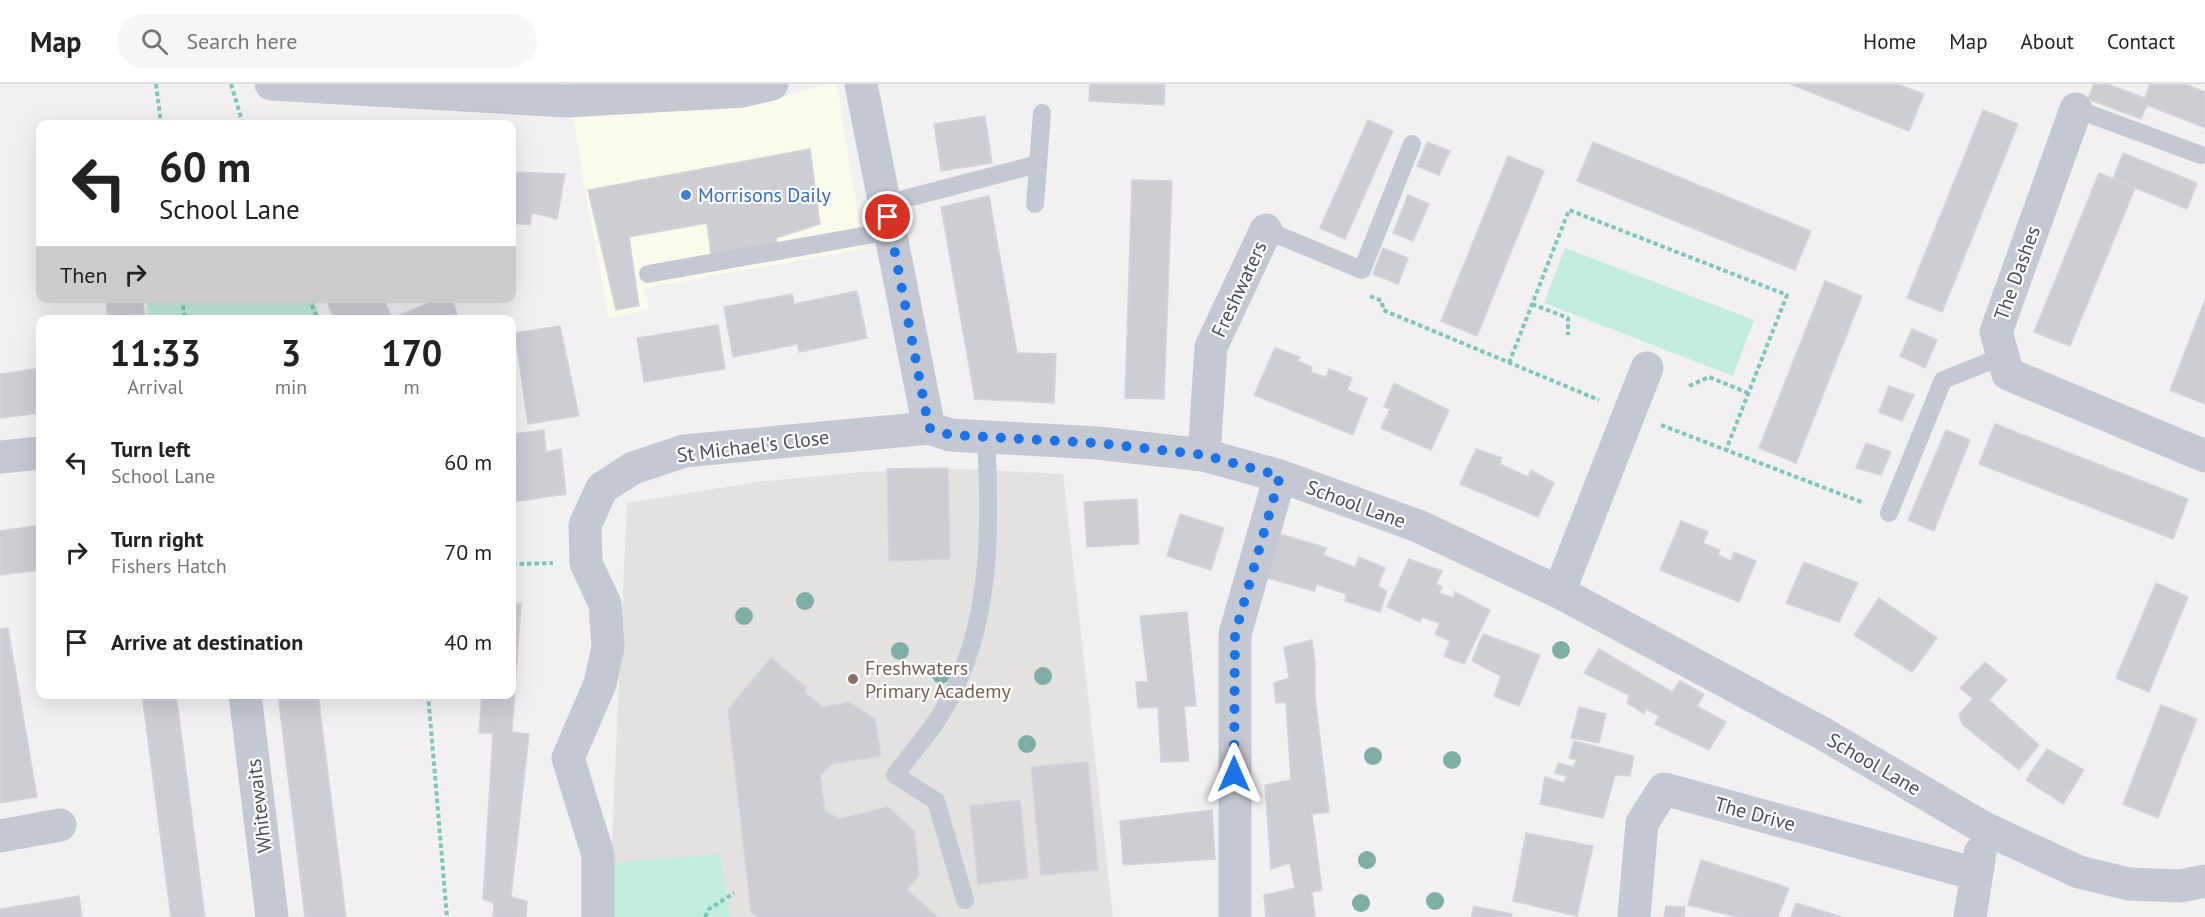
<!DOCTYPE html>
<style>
body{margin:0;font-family:"PT Sans",sans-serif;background:#f6f6f6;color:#222;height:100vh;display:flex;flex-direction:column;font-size:22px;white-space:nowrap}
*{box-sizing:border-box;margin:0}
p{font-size:20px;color:#767676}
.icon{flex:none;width:33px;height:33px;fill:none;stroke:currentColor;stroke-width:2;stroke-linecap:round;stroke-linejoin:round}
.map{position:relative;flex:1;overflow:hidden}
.sheet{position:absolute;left:36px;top:231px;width:480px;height:384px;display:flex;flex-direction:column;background:#fff;border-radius:12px;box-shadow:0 6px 24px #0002}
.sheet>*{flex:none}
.top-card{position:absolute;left:36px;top:36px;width:480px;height:183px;border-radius:12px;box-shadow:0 6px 24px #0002;background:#fff;color:#222;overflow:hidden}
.pin{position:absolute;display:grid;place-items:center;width:51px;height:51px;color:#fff;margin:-26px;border:3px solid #fff;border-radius:50%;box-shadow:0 2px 6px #0007}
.me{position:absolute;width:66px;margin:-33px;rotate:0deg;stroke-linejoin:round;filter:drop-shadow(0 0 4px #0008)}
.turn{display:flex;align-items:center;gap:21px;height:126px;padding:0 24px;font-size:27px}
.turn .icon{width:78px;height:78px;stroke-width:2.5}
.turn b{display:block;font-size:42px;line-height:51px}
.then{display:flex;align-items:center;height:57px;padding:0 24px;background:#0003;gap:12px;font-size:22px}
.eta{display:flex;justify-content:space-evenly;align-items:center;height:102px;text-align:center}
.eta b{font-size:36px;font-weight:700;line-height:42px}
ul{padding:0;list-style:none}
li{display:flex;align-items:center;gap:18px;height:90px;padding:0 24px}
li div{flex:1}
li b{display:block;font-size:22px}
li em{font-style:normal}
header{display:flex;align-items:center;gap:36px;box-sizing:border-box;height:84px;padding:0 30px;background:#fff;border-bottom:2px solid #e0e0e0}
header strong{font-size:28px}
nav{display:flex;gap:33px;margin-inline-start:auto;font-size:21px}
.search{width:420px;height:54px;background:#f6f6f6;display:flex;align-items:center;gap:15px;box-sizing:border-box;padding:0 21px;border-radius:33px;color:#767676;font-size:22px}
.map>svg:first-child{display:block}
.commercial{fill:#fbfbeb}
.education{fill:#e3e2e1}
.green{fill:#c2ecde}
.building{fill:#cdced4;stroke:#d4d4db;stroke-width:1.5}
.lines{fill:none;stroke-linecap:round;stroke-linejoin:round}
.path{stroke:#7dc7b8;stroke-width:4;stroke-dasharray:4.5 3;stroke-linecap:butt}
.service{stroke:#c4c8d3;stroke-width:18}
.minor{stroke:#c4c8d3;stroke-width:33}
.tertiary{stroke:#c4c8d3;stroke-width:33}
.tree{fill:#7eaea4}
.route{stroke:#1a73e8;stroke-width:10;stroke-dasharray:0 18}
.shop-dot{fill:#3f7fe0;stroke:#fff;stroke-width:2}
.education-dot{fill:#8d6e63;stroke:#fff;stroke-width:2}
.labels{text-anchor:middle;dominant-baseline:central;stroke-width:4.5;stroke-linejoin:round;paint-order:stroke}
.shop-label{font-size:20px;fill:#366cbe;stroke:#fff;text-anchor:start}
.street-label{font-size:20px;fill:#494d5c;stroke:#fff}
.education-label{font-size:20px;fill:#785e54;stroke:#fff;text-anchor:start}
</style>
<header>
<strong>Map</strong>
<div class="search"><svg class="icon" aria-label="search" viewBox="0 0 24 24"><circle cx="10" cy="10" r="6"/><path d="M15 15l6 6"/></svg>Search here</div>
<nav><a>Home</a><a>Map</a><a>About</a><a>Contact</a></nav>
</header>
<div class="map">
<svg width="2205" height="833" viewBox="0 0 2205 833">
<rect width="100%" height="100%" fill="#f2f0f0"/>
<path class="commercial" d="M829,0H837L863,165L643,204L649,225L609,234L584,102L573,29L741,25Z"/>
<path class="education" d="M965,385L1063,390L1113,833H730L720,771L611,779L627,419L757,398L862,388Z"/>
<g class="green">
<path d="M1565,164L1754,236L1733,292L1544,219Z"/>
<path d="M147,215H313L321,235H148Z"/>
<path d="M720,770L730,833H610L611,779Z"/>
</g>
<g class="building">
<path d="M1090,0H1165L1164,21L1089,17Z"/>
<path d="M1790,0H1897L1924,10L1909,47Z"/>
<path d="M2094,0H2107L2145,14L2150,0H2185L2205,8V44L2147,21L2141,35L2088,15Z"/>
<path d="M1983,26L2018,40L1942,228L1907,214Z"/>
<path d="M985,32L992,79L941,87L934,40Z"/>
<path d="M1368,36L1393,47L1345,155L1320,144Z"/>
<path d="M1427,58L1450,67L1439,91L1417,82Z"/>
<path d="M1593,58L1811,147L1795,186L1577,97Z"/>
<path d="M810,65L820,140L776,154L778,163L711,171L707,139L629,153L639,222L616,226L588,106Z"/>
<path d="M2123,69L2197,99L2187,125L2113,95Z"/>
<path d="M1508,72L1544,87L1477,252L1441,237Z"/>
<path d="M512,88L565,90L557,135L532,129L530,141L512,139Z"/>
<path d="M2099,89L2135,104L2070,262L2034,248Z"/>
<path d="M1132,96L1172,97L1164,315L1125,314Z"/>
<path d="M1408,111L1429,120L1413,157L1393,149Z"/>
<path d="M989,112L1017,269L1056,270L1054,319L975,315L941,123Z"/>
<path d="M1383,164L1408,174L1398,200L1373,190Z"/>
<path d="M1825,197L1862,212L1796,379L1759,364Z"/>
<path d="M857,207L867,254L799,268L798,260L733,273L724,223L792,210L794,220Z"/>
<path d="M106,214H142L145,236H108Z"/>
<path d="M326,214H383L392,234L441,214H452L459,236H334Z"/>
<path d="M2205,216V320L2170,306Z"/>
<path d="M718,241L725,285L644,298L637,254Z"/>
<path d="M560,242L579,332L528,340L515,249Z"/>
<path d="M1912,245L1937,256L1925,284L1900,272Z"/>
<path d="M1275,264L1300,273L1297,277L1312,283L1311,288L1326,293L1329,285L1352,294L1347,306L1367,314L1353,351L1254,311Z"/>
<path d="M40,284V329L0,334V290Z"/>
<path d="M1394,299L1449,326L1431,366L1381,344L1390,325L1384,323Z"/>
<path d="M1889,302L1914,311L1902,337L1879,328Z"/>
<path d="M1995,340L2188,415L2173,455L1979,380Z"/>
<path d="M544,346L546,368L561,365L566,410L512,418V375L517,376L513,350Z"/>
<path d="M1946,346L1970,356L1934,447L1908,436Z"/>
<path d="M1866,359L1891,368L1881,391L1856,384Z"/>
<path d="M1476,365L1502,374L1500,380L1528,393L1531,386L1554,399L1538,433L1460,400Z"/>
<path d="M948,384L950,475L889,477L887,385Z"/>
<path d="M1137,415L1139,460L1087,463L1084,418Z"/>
<path d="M1180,430L1224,444L1211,486L1167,472Z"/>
<path d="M1681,437L1708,448L1703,459L1720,466L1718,471L1731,477L1734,468L1756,477L1739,518L1660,486Z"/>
<path d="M40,441V486L0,491V447Z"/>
<path d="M1280,450L1327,464L1323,471L1355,483L1359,473L1385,484L1378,502L1387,507L1380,528L1345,517L1346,510L1317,500L1314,507L1264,493Z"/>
<path d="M1409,475L1442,487L1436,500L1442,503L1439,509L1454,514L1455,508L1490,526L1464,580L1444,572L1450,557L1435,550L1440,539L1422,533L1420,538L1387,523Z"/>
<path d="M1804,478L1858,499L1839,538L1786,519Z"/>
<path d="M2156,499L2188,513L2149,608L2116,594Z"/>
<path d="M1879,514L1937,554L1912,588L1854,551Z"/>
<path d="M512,519L521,520L512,648L529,650L511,813L527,817L526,833H493L494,819L483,815L493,649H479L482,610H512Z"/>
<path d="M1187,528L1196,622H1184L1189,677L1161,678L1158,623L1138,624L1136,598H1148L1140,532Z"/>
<path d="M8,544L37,713L0,719V545Z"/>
<path d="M1483,550L1540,571L1519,622L1494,612L1501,592L1472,577Z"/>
<path d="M1312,556L1315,578V613L1329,728L1312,730L1322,806L1312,808L1315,833H1266L1264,811L1295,804L1290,779L1271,785L1265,701L1291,696L1286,618L1276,619L1274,599L1289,594L1284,563Z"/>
<path d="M1599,565L1672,608L1680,597L1704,610L1697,622L1726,638L1709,666L1655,640L1659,632L1646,625L1644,630L1627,619L1629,611L1584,589Z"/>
<path d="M771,574L807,604L804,608L823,623L849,618L875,635L881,672L832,680L820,692L825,727L839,735L888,723L914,747L919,791L907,806L938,833H757L751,828L728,625Z"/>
<path d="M1985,578L2007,596L1989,616L2039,661L2019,686L1962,640L1959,630L1973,615L1960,604Z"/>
<path d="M142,610H176L205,833H171Z"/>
<path d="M278,610H318L346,833H305Z"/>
<path d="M2161,621L2197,635L2158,734L2123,720Z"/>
<path d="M1579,623L1606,630L1599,659L1571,654Z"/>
<path d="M1574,657L1634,672L1630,692L1615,691L1603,734L1540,720L1545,693L1564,699L1566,692L1555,689L1558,679L1573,683L1577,676L1569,674Z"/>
<path d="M2047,665L2084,686L2063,720L2026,696Z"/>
<path d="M1088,678L1098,786L1041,791L1031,683Z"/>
<path d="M1020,716L1028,794L978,800L970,722Z"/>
<path d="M1212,726L1215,775L1123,781L1120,737Z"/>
<path d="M1526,749L1593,762L1577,832L1513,817Z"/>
<path d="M1701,776L1789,804L1778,833H1737L1688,821Z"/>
<path d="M79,812L82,833H0V825Z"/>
<path d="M1796,819L1842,833H1791Z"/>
<path d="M1474,822L1512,830L1511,833H1471Z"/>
<path d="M1666,822L1685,823L1684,833H1664Z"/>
</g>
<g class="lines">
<g class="path">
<path d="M156,0L161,40"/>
<path d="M231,0L243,40"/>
<path d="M1370,212L1382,217L1383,226L1599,316"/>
<path d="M182,214L185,236"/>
<path d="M309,214L318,236"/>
<path d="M1532,220L1568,234V251"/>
<path d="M1509,279L1569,126L1787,211L1726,366"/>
<path d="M1689,302L1709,293L1748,309"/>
<path d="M1661,341L1864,419"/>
<path d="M512,480L553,479"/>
<path d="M428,610L447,833"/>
<path d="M705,833L709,825L734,809"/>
</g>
<g class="service">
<path d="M2076,25L2201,71"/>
<path d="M885,120L1038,80"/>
<path d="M1035,120L1042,29"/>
<path d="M1266,146L1362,186L1412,60"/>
<path d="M648,190L891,147"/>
<path d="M1889,429L1943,296L2003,272"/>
<path d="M965,816L936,717L895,691C911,669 931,648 944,625C992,543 991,445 986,353"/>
</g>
<g class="minor">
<path d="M861,0L929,344"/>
<path d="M2076,25L1996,248L2008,290L2205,372"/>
<path d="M1204,371L1211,263L1266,146"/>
<path d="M0,373L40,369"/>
<path d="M1559,508L1647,284"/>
<path d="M245,610L272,833"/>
<path d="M0,752L60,741"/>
<path d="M598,833V771L568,674L600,600L608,563L605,520L586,479L585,441L602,404L633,384L684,367L929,344L950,351L1097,359L1204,371L1280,392L1418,442L1559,508L1822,649L1984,744L2079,788L2129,800L2180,802L2205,797"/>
<path d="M1235,833V550L1280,392"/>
<path d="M1634,833L1642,739L1664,705L1976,790"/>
<path d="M1970,833L1980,769"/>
</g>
<path class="tertiary" d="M271,0L567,17L742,7L772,0"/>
</g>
<g class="tree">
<circle cx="805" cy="517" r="9"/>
<circle cx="744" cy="532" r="9"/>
<circle cx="1561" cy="566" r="9"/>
<circle cx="900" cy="567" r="9"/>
<circle cx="941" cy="591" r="9"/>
<circle cx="1043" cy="592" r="9"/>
<circle cx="1027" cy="660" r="9"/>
<circle cx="1373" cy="672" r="9"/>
<circle cx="1452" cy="676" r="9"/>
<circle cx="1367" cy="776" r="9"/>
<circle cx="1435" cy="817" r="9"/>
<circle cx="1361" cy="819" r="9"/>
</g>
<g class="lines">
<path class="route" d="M888,133L929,344L950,351L1097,359L1204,371L1280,392L1235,550L1234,690"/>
</g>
<circle class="shop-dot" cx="686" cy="111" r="6"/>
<circle class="education-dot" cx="853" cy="595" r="6"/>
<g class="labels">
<g class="shop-label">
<text x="698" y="111">Morrisons Daily</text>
</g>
<g class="street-label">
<text transform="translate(2017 189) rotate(-70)">The Dashes</text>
<text transform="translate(1239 205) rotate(-65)">Freshwaters</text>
<text transform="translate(753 362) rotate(-7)">St Michael's Close</text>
<text transform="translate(1356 420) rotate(20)">School Lane</text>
<text transform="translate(1874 680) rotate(30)">School Lane</text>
<text transform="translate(259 722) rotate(-97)">Whitewaits</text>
<text transform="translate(1755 730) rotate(15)">The Drive</text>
</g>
<g class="education-label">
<text x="865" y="584">Freshwaters<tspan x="865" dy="23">Primary Academy</tspan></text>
</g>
</g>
</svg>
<div class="pin" style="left:888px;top:133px;background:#d93025"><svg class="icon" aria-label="arrive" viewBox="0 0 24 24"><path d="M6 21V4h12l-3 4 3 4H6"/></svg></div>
<svg class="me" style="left:1234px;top:690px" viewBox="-20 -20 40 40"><path d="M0-17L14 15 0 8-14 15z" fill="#1a73e8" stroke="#fff" stroke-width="4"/></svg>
<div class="top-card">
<div class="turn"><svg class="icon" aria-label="left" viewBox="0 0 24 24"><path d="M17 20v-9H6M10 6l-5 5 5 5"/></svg><div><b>60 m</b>School Lane</div></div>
<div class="then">Then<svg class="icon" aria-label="right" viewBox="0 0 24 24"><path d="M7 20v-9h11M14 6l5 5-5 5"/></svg></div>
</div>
<section class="sheet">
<div class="eta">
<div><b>11:33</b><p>Arrival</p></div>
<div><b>3</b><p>min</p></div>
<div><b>170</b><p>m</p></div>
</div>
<ul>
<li><svg class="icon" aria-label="left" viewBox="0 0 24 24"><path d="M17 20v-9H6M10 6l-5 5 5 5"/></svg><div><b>Turn left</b><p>School Lane</p></div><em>60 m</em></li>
<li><svg class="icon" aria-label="right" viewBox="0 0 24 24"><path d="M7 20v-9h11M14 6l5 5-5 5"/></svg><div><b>Turn right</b><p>Fishers Hatch</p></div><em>70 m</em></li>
<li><svg class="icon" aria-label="arrive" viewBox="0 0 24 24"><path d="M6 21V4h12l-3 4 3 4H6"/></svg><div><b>Arrive at destination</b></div><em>40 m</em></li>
</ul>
</section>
</div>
